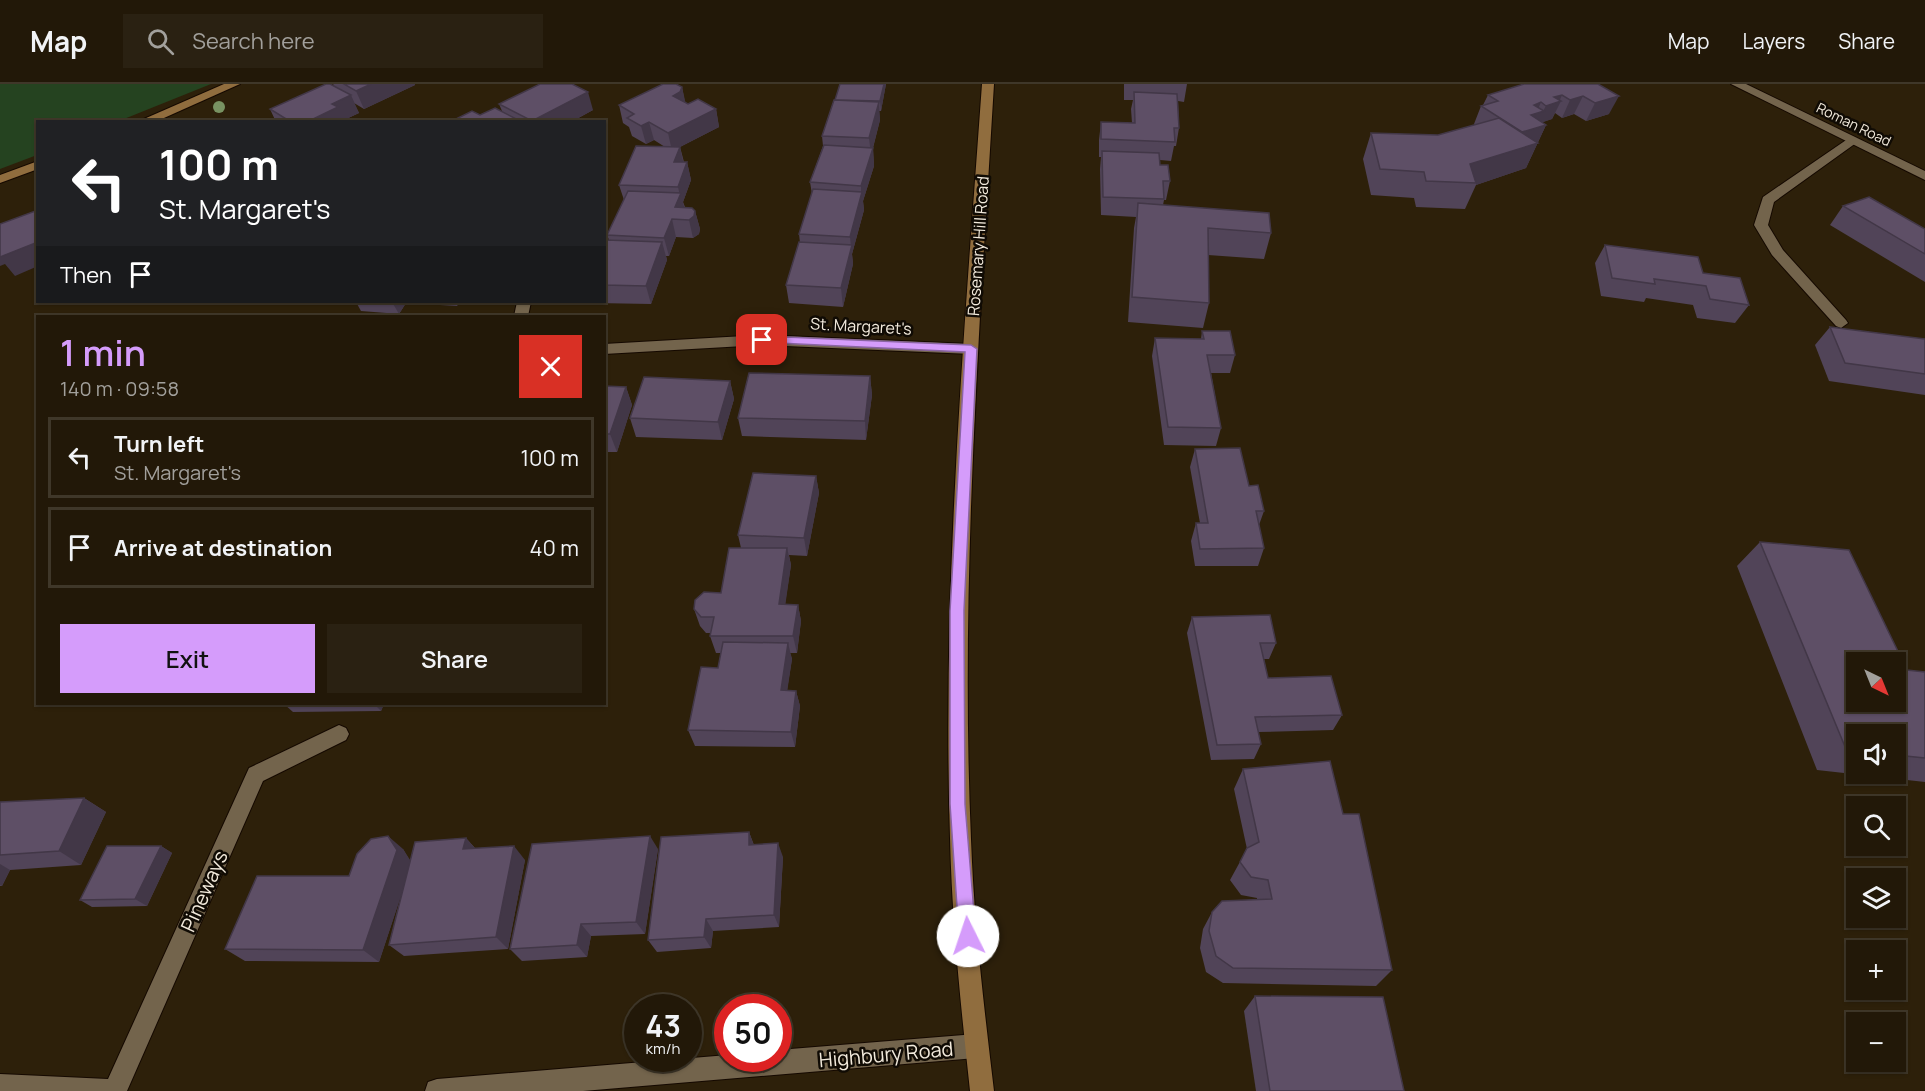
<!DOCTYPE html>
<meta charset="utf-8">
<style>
body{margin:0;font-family:Manrope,sans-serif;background:#2a2112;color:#f1f3f6;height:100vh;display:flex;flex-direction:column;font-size:22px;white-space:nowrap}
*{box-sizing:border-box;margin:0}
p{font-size:20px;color:#a2a09c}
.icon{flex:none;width:33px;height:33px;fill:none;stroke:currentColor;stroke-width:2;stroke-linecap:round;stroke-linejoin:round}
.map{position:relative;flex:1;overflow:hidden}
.details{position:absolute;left:36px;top:231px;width:570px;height:390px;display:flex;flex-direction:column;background:#221808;border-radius:0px;box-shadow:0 2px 4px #0004,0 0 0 2px #3f3729}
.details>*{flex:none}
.guide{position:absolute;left:36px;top:36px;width:570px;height:183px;border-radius:0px;box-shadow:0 2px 4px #0004,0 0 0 2px #3f3729;background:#202124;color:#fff;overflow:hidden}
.needle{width:39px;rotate:137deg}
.tools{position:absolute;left:1846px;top:568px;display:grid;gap:12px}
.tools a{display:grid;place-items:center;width:60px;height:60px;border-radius:0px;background:#221808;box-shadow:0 2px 4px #0004,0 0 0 2px #3f3729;font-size:30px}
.speed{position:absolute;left:624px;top:910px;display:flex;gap:12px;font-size:30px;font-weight:700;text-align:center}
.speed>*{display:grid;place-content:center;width:78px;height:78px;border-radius:50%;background:#221808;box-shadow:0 2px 4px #0004,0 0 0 2px #3f3729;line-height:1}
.speed small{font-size:15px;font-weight:400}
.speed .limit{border:9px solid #d22;background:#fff;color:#111}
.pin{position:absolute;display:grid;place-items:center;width:51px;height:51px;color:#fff;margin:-26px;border-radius:12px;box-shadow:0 3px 9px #0006}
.me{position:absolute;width:66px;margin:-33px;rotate:356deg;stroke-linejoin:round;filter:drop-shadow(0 0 4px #0008)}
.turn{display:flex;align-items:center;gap:21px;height:126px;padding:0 24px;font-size:27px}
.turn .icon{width:78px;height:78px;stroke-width:2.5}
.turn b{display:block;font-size:42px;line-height:51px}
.then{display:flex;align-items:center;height:57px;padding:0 24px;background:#0003;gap:12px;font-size:22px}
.round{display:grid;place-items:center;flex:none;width:63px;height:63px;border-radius:0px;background:#2a2112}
.overview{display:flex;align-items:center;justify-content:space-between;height:102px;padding:0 24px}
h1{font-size:36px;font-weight:600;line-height:45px;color:#d59cfb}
.cta{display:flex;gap:12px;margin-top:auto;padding:12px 24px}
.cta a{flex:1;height:69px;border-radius:0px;background:#d59cfb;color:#111;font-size:24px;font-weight:600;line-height:69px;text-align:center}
.cta a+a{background:#2a2112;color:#f1f3f6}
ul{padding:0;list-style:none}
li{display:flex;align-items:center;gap:18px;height:81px;margin:0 12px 9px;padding:0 12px;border:3px solid #3f3729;border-radius:0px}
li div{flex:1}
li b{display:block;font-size:22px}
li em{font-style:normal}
header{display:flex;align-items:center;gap:36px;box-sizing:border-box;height:84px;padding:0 30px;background:#221808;border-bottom:2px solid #3f3729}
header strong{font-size:28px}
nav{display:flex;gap:33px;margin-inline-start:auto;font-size:21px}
.search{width:420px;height:54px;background:#2a2112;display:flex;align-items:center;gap:15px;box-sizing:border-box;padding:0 21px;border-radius:0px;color:#a2a09c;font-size:22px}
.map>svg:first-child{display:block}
.green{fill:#254320}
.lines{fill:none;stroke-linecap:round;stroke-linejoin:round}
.lane-casing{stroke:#150900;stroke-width:2}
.street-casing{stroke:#150900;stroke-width:2}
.secondary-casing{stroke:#150900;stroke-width:2}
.lane{fill:#73644c;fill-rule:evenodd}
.street{fill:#73644c;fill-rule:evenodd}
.secondary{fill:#906d3e;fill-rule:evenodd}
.tree{fill:#789262}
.wall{fill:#514458;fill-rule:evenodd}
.shaded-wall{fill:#423747}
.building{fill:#5e4f66;stroke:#423747;stroke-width:1.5;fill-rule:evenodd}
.route{fill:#d59cfb;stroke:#8a65a3;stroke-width:1.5}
.labels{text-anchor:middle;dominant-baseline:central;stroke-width:5;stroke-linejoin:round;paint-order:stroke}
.far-street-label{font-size:14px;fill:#f2eadc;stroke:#100b04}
.street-label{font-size:16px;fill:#f2eadc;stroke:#100b04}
.near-street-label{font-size:20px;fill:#f2eadc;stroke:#100b04}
</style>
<header>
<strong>Map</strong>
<div class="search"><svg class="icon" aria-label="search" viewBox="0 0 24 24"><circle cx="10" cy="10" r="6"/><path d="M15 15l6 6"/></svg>Search here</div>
<nav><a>Map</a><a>Layers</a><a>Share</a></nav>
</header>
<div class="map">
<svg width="1925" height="1007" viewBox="0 0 1925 1007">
<rect width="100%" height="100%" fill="#2d200a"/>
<path class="green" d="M0,0H211L119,37L38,38L37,71L0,85Z"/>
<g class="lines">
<defs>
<path id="lane" d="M1852,52L1858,56L1856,59L1774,118L1768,141L1783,166L1846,236L1848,239L1841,244L1836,242L1772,171L1754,141L1763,113Z"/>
<g id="street">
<path d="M1731,0H1746L1925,87V96Z"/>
<path d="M517,218H531L528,232H514Z"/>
<path d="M762,251L971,260L978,265L971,270L762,261L604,270V260Z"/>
<path d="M339,641L346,644L349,650L346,656L263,697L127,1007H0V990L108,995L249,684Z"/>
<path d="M976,950L984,954L988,962L984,970L976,974L583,1007H425L428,998L437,995L728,971V975H778V966Z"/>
</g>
<g id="secondary">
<path d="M224,0H240L155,38H137Z"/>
<path d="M982,0H994C979,251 960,503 971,755C974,839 984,923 994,1007H970C961,923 952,839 950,754C942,502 964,251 982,0Z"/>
<path d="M38,77V85L0,99V91Z"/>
</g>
</defs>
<use href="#lane" class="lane-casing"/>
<use href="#street" class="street-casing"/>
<use href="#secondary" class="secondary-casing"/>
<use href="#lane" class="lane"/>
<use href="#street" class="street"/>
<use href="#secondary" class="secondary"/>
</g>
<circle class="tree" cx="219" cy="23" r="6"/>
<g class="wall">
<path d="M333,0H415V1L364,25L354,19L359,29L344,36L345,38H276L270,25L335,3Z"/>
<path d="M840,0H886L881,27H879L880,36L873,64L874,82L863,117L864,126L852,170L853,180L843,223L789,219L786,201L800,159L799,150L812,110L810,98L823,62L822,52L835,16Z"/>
<path d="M1124,0H1187L1184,18L1178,17L1179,44L1176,62H1174L1171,77L1160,76V81L1170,97L1166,116H1164L1163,121L1271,149L1264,175L1208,171L1209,219L1203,244L1128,238L1134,144L1136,133L1101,131L1100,85L1101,73H1099V56L1101,38L1132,39L1131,25L1133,16H1124Z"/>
<path d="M1598,0L1609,30L1586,37L1574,30L1562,34L1555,29L1552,35L1542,38L1546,41L1526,84L1476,101L1465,125L1416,123L1414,114L1371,111L1363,75L1371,49L1438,51L1475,41L1474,40L1481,22L1483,21L1488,11Z"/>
<path d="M682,3L685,19L688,20L716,25L719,43L680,63L684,78H687L691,96L683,118L685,123L695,127L700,145L699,150L693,154L676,153L669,172H666L667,176L651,220L595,219L594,218H604V161L609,156L607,151L624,116L619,101L665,63L654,56L646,60L632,52L629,43L623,39L619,21Z"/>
<path d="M499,20L593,26L571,38H450L502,27Z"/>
<path d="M1843,122L1925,145V198L1830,141Z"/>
<path d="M1605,161L1703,189L1749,221L1735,239L1697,234L1693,221L1646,214L1644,218L1601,212L1595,179Z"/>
<path d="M356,218H460L457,222L406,219L399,230L361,227Z"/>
<path d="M1830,243L1925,255V311L1829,297L1815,261Z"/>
<path d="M1202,247L1235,271L1230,289H1211L1221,344L1216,362L1164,361L1152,272L1155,254L1201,255Z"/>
<path d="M870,292L872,311L866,356L742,352L738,334Z"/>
<path d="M730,297L734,315L722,356L636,353L630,334Z"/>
<path d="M604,302L626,303L632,321L617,368H604Z"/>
<path d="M1195,365L1249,402L1264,427L1259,441L1264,464L1258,482H1195L1191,457L1196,439H1200L1190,383Z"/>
<path d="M816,392L819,409L807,472L789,471L791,481L785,520L798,521L801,537L797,569H790L792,575L787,606L796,607L800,622L795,663L695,662L688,646L718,584L721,569H716L710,552L711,549H706L700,542L694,525L721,509L741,464L738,451Z"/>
<path d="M1760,458L1907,586L1925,588V698L1817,686L1737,482ZM1857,651H1896V690H1857Z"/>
<path d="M1192,533L1276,559L1269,575H1264L1268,594L1342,631L1333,646L1258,648L1261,660L1254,675L1211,676L1187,549Z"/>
<path d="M284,620H384L381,627L293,628Z"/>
<path d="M1243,685L1343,730L1392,886L1376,902L1223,899L1206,888L1200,864L1203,845L1212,828L1257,816V814L1241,811L1230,796L1247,765L1234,705Z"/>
<path d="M84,714L106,728L81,781L10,786L2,802H0V718Z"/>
<path d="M749,748L754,761L783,773L779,843L713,847L711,864L657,868L648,856Z"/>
<path d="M466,754L475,764L525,776L508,865L404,872L389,861L403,805L379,878L245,877L225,865L349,792L403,765L410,777Z"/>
<path d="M161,762L172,769L147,822L92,823L80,816Z"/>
<path d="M658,765L645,850L591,852L587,873L522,877L510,865Z"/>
<path d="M1255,912L1404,1007H1256L1244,927Z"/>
</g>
<g class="shaded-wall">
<path d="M371,0H415V1L364,25L356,7Z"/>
<path d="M884,0H886L881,27L880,17Z"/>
<path d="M682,3L686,21L673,12Z"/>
<path d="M588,8L593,26L571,38H532V37Z"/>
<path d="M351,11L359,29L344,36L345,38H307L332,20Z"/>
<path d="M1562,11L1559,18L1561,17L1552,35L1538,40L1546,41L1526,84L1476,101V99L1470,80L1512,67L1534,21L1541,18L1536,30L1543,27L1546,22L1554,13Z"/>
<path d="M1583,12L1574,30L1562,34L1570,16Z"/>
<path d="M1619,12L1609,30L1586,37L1595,19Z"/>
<path d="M879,18L880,36L872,67L873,64L874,82L863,117L864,126L852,170L853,180L843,223L841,204L851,163L850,153L861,111V102L871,71L869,54Z"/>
<path d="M716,25L719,43L672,67L668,49Z"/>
<path d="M649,38L654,56L646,60L641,42Z"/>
<path d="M680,63L684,81L674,78Z"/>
<path d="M687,78L691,96L683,118L685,127L675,123L680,112L678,103Z"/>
<path d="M695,127L700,145L699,150L693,154L689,136Z"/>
<path d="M672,135L676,153L669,172L664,154Z"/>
<path d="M38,158V182L15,192L5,180L0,182V173Z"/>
<path d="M662,158L667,176L651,220L646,202Z"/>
<path d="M392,218H405L406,219L399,230Z"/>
<path d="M870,292L872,311L866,356L865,337Z"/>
<path d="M730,297L734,315L722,356L718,338Z"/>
<path d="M626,303L632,321L617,368L610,350Z"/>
<path d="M816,392L819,409L807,472L804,454Z"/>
<path d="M787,464L791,481L783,537L779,520Z"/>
<path d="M798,521L801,537L797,569L793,552Z"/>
<path d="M788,559L792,575L785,622L781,606Z"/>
<path d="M796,607L800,622L795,663L791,648Z"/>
<path d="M374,620H384L381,627Z"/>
<path d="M84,714L106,728L81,781L59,767Z"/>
<path d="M749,748L754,762L749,761Z"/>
<path d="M388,752L403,765L412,779L379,878L363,866Z"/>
<path d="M650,752L658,765L645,850L636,838Z"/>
<path d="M466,754L478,768L463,765Z"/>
<path d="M778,759L783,773L779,843L774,831Z"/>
<path d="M161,762L172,769L147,822L135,815Z"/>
<path d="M514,762L525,776L508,865L496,853Z"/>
<path d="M0,780L10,786L2,802L0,801Z"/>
<path d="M706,835L713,847L711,864L704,853Z"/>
<path d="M581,840L591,852L587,873L577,861Z"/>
</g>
<g class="building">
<path d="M326,0H330L351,11L332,20L338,23L307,38H291L270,25Z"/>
<path d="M344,0H371L356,7Z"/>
<path d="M540,0H572L588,8L532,37L499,20Z"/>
<path d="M663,0H676L682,3L680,8L673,12L688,20L698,15L716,25L668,49L649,38L641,42L627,34L634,30L619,21Z"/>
<path d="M840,0H884L880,17L835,16Z"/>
<path d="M1524,0H1598L1619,12L1595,19L1583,12L1570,16L1562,11L1554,13L1561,17L1546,22L1541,18L1534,21L1544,27L1531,31L1546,41L1522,48L1481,22L1498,17L1488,11Z"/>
<path d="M1134,8L1177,10L1179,44H1174L1175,58L1101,55V38L1135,39Z"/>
<path d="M834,16L879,18L869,54L822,52Z"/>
<path d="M495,24L522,38H450L472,27L480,31Z"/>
<path d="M1499,34L1538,59L1470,80L1476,99L1426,97L1424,88L1380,85L1371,49L1438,51Z"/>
<path d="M824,61L873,64L861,102L810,98Z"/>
<path d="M636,62L680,63L674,78H687L678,103L619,101Z"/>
<path d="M1102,67L1159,69L1160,81H1168L1170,97H1163L1164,115L1103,113Z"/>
<path d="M813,105L862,108L850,153L799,150Z"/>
<path d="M628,107L681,109L675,123L692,124L695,127L694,132L689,136L672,135L664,154L607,151Z"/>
<path d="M1869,113L1925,145V170L1843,122Z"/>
<path d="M1138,119L1269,129L1271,149L1208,144L1209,219L1132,213Z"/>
<path d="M38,126V158L0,173V140Z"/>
<path d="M606,156L662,158L646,202L604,201V161Z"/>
<path d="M799,158L852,161L841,204L786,201Z"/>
<path d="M1605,161L1698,173L1703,189L1740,194L1749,221L1710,215L1706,202L1654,195L1655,200L1612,194Z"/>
<path d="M1830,243L1925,255V290L1845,279Z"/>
<path d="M1202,247H1230L1235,271H1207L1221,344L1168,343L1155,254L1204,255Z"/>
<path d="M749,289L870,292L865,337L738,334Z"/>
<path d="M644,293L730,297L718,338L630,334Z"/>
<path d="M604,302L626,303L610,350H604Z"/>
<path d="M1240,364L1249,402L1258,401L1264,427H1256L1264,464L1200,465L1196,439H1208L1195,365Z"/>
<path d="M753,389L816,392L804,454L738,451Z"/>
<path d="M1760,458L1849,466L1907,586L1925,588V674L1896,671V651H1857V666L1846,665ZM1857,579H1896V618H1857Z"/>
<path d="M729,464H787L779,520L798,521L793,552H710L714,533H701L694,525L695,516L704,508L721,509Z"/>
<path d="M1270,531L1276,559H1260L1268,594L1331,592L1342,631L1255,633L1261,660L1217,661L1192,533Z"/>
<path d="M723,558L788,559L781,606L796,607L791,648L688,646L701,583L718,584Z"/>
<path d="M1330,677L1343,730H1359L1392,886L1233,884L1216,872L1209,847L1212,828L1222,817L1272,815L1268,796L1251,793L1240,778L1247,764L1259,758L1243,685Z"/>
<path d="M84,714L59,767L0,771V718Z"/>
<path d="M749,748V761L778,759L774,831L706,835L704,853L648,856L661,753Z"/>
<path d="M388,752L397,766L363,866L225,865L257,792H349L357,770L371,755Z"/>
<path d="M650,752L636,838L581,840L577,861L510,865L532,760Z"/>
<path d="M466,754L463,765L514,762L496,853L389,861L415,758Z"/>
<path d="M107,762H161L135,815L80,816Z"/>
<path d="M1255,912L1383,913L1404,1007H1270Z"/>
</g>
<path class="route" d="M762,252L971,261L977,265L964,527L965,720L976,852L974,858L968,861L961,858L959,852L950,720V527L965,268L758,258V253Z"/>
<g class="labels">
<g class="far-street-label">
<text transform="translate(1854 40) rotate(26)">Roman Road</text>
</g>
<g class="street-label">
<text transform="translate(978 162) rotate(-86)">Rosemary Hill Road</text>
<text transform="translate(861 242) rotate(3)">St. Margaret's</text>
</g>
<g class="near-street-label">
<text transform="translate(204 807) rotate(-66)">Pineways</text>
<text transform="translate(886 970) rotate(-5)">Highbury Road</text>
</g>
</g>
</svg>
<div class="tools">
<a><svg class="needle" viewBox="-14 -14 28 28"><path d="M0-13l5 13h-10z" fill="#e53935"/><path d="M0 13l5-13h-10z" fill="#a2a09c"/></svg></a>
<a><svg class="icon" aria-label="sound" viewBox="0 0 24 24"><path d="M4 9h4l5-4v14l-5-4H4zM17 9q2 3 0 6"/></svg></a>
<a><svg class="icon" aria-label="search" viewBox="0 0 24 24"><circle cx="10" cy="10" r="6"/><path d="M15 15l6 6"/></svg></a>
<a><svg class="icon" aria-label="layers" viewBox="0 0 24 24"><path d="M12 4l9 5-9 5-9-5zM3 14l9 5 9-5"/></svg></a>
<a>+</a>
<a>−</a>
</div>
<div class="speed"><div>43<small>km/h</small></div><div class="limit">50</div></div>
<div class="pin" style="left:762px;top:256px;background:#d93025"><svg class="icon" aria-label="arrive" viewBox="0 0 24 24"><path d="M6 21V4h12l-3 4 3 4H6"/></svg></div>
<svg class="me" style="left:968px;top:852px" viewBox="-20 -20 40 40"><circle r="19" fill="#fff"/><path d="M0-13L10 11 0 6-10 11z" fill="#d59cfb"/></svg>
<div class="guide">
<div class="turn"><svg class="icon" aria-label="left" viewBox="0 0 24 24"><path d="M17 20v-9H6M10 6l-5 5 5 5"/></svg><div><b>100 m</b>St. Margaret's</div></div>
<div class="then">Then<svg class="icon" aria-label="arrive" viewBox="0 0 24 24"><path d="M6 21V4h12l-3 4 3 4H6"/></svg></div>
</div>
<section class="details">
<div class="overview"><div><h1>1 min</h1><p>140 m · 09:58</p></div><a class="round" style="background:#d93025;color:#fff"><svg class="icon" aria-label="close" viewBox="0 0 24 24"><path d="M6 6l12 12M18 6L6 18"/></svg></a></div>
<ul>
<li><svg class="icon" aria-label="left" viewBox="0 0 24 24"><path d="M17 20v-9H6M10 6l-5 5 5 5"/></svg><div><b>Turn left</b><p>St. Margaret's</p></div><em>100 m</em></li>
<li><svg class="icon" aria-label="arrive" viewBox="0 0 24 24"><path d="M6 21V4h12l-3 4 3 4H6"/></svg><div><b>Arrive at destination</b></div><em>40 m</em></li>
</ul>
<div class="cta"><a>Exit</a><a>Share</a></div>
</section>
</div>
